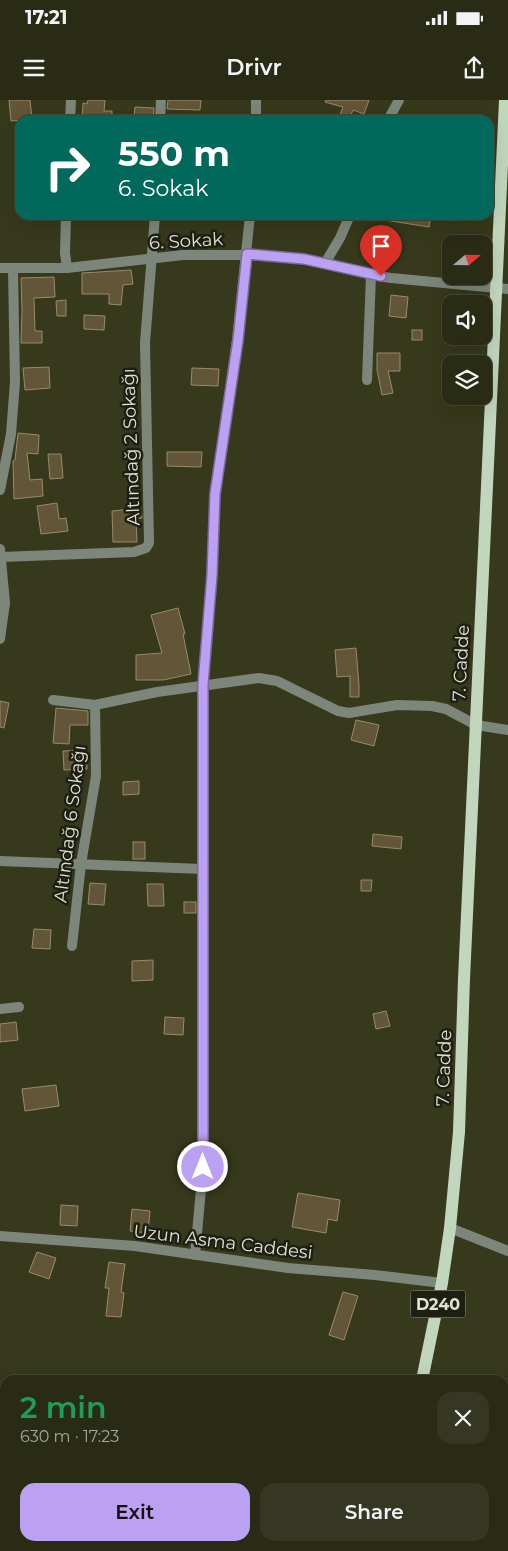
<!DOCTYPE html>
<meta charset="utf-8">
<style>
body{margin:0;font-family:Montserrat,sans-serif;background:#353722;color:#f1f3f6;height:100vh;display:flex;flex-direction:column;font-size:19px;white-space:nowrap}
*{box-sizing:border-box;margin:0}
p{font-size:16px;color:#a5a7a0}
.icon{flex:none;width:28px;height:28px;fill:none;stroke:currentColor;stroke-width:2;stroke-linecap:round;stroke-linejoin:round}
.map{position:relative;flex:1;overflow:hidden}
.panel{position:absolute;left:0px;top:1275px;width:509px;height:176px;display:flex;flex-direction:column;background:#292b15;border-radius:15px 15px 0 0;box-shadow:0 5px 20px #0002,0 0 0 1px #454734}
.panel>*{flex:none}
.top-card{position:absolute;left:15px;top:15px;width:479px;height:105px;border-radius:15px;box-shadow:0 5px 20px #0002,0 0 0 1px #454734;background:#00695c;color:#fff;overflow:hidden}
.needle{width:32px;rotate:70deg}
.fabs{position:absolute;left:442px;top:135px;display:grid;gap:10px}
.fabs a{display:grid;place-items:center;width:50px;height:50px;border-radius:10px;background:#292b15;box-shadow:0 5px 20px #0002,0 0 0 1px #454734;font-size:25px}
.pin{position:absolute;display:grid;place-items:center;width:42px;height:42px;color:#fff;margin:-51px -21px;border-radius:50% 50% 50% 0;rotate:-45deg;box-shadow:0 0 5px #0007}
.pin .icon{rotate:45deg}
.me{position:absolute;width:55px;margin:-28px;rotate:0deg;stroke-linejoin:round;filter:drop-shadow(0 0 4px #0008)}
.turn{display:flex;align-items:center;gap:18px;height:105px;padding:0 20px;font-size:22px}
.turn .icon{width:65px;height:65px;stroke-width:2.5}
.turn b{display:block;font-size:35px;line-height:42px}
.round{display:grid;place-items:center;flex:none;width:52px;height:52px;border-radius:15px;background:#353722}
.head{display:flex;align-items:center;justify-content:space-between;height:85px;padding:0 20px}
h1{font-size:30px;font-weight:600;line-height:38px;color:#1e9e55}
.primary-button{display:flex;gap:10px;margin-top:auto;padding:10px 20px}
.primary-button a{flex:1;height:58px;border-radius:15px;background:#bca0f2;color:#111;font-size:20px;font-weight:600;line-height:58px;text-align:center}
.primary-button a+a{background:#353722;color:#f1f3f6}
.status{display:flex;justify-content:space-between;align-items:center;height:35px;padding:0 25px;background:#292b15;direction:ltr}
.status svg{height:14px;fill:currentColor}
header{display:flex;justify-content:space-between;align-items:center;height:65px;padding:0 20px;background:#292b15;font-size:22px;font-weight:600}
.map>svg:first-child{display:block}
.building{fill:#625538;stroke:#998b6c}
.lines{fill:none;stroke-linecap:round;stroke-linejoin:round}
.minor{stroke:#7d867a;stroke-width:10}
.tertiary{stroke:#7d867a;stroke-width:10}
.primary{stroke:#c2d5bd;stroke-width:12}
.route-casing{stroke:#7a689d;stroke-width:12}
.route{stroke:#bca0f2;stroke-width:9}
.labels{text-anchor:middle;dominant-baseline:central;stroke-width:5;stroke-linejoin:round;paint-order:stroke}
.shield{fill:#1e1f13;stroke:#a6a898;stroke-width:1}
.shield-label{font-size:16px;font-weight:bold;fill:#e1e3d1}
.street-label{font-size:18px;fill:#e1e3d1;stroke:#1e1f13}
</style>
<div class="status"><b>17:21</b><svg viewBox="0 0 49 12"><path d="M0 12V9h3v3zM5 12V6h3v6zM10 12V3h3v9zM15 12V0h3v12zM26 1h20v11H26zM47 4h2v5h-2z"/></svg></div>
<header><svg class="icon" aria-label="menu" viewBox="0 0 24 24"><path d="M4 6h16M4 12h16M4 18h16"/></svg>Drivr<svg class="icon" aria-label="share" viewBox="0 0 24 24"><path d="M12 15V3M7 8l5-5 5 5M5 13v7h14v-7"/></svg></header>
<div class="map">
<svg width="508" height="1451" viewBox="0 0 508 1451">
<rect width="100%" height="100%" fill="#37391c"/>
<g class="building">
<path d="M9,0H30L32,19L11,21Z"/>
<path d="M88,0H105L104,11H112V20H82L83,3L87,4Z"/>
<path d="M168,0H201L200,10L167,9Z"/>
<path d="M326,0H369L364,14L353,10L349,20H338L343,7L325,2Z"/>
<path d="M135,7L154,8L153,20H134Z"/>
<path d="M386,115H431L429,127L385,120Z"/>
<path d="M131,170L133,184L123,185L121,205L109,204V194H82V173Z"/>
<path d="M54,177L55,197L34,198L35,231H42V243H21L22,210L21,178Z"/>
<path d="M391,195L408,197L406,218L389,216Z"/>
<path d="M66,200V216H57L56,201Z"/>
<path d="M84,215L105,216L104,230L84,229Z"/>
<rect x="412" y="230" width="10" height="10"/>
<path d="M377,253H400V271H388L393,293L382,295L377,270Z"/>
<path d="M49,267L50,288L25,290L23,268Z"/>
<path d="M192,268L219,269L218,286L191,285Z"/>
<path d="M18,333L39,335L38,354L27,353L30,380L42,379L43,396L14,399L13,361L15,360Z"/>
<path d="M167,352H202L201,367L167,366Z"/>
<path d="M48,354H61L63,378L50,379Z"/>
<path d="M57,403L59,419L66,418L68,431L41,434L37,406Z"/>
<path d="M141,408L142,418L136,419L137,442H113L112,411Z"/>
<path d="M178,508L185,534H183L191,574L163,580H136V555L162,553L151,515Z"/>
<path d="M356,548L359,585V597H350V576L337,577L335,550Z"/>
<path d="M0,601L9,603L4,628L0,627Z"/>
<path d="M56,608L88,611V625H70L69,644L53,643Z"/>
<path d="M356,620L379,625L374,646L351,640Z"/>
<path d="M86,650L87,669L64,670L63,651Z"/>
<path d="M139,681V694L123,695V682Z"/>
<path d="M373,734L402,737L401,749L372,746Z"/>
<rect x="133" y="742" width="12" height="17"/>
<path d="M361,780H372L371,791H361Z"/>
<path d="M90,783L106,784L104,805L88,804Z"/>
<path d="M147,784H163L164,806H148Z"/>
<rect x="184" y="802" width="12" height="11"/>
<path d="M34,829L51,830L50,849L32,848Z"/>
<path d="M153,860V880L132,881V861Z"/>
<path d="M386,911L390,926L376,929L373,914Z"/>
<path d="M165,917L184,918L183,935L164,934Z"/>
<path d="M16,922L18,940L0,942V924Z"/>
<path d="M56,985L59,1006L25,1011L22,989Z"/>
<path d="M298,1093L340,1100L337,1121L328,1119L326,1133L292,1127Z"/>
<path d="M61,1105L78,1106L77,1126L60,1125Z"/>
<path d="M132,1109L150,1111L148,1133L130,1131Z"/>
<path d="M37,1152L56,1158L49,1179L29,1172Z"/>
<path d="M109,1162L125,1164L121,1192L124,1193L121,1217L106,1216L109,1188H105Z"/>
<path d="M343,1192L358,1196L344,1240L329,1235Z"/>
</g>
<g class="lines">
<g class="minor">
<path d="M70,20L71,0"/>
<path d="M160,20L161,0"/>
<path d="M256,20V0"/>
<path d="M388,20L399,0"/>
<path d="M66,115L65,153L67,168"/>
<path d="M325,163L340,138L350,115"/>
<path d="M0,168H67L183,155H247L304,159L371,175L391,178L497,188"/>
<path d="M367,280L371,175"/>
<path d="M0,390L11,334L15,282L13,169"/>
<path d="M0,449L5,503L0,539"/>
<path d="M1,457L134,452L146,448L149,443L145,243L155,115"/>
<path d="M53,600L95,605L157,592L259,578L277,581L338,611L349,613L397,605L432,606L446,609L476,625L508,630"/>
<path d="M0,761L202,769"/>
<path d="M72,846L81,764L96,676L95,605"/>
<path d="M0,909L19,907"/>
<path d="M450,1128L508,1151"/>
<path d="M0,1136L135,1146L288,1168L375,1175L442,1183"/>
<path d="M195,1155L203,1067V585L212,475L215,394L237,240L250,115"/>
<path d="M314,1451L366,1446"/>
</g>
<path class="tertiary" d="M497,188L508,189"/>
<g class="primary">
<path d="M422,1280L442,1183L450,1128L459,1032L464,879L505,0"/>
<path d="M369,1451L370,1446"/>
</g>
</g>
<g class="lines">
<defs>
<path id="route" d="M203,1067V584L212,475L215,394L238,240L247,154L304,159L381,176"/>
</defs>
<use href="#route" class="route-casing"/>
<use href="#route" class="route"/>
</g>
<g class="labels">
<rect class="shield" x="410.5" y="1190.5" width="55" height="27" rx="4"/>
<g class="shield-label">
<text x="438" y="1204">D240</text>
</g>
<g class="street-label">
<text transform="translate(186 141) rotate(-3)">6. Sokak</text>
<text transform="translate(131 347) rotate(-92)">Altındağ 2 Sokağı</text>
<text transform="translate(461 563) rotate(-87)">7. Cadde</text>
<text transform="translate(70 724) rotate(-83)">Altındağ 6 Sokağı</text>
<text transform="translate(444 968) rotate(-88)">7. Cadde</text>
<text transform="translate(223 1142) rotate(7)">Uzun Asma Caddesi</text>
</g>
</g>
</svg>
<div class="fabs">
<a><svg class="needle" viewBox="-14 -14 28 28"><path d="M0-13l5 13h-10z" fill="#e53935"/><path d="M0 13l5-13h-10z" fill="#a5a7a0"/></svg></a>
<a><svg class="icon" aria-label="sound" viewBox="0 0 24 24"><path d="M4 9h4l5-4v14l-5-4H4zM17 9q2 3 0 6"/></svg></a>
<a><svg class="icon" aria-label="layers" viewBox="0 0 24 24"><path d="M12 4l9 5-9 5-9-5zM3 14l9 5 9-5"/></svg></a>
</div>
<div class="pin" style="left:381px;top:176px;background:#d93025"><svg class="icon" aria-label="arrive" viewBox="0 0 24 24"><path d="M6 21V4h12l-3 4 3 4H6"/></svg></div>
<svg class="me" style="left:203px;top:1067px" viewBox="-20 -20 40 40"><circle r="17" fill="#bca0f2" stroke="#fff" stroke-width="3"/><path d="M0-11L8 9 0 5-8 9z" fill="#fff"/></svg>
<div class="top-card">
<div class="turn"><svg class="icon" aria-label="right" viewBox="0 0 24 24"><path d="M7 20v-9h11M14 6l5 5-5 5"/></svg><div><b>550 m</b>6. Sokak</div></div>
</div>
<section class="panel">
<div class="head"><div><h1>2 min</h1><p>630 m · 17:23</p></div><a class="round"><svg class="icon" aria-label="close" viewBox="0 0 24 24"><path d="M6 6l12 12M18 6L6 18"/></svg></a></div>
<div class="primary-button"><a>Exit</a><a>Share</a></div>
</section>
</div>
